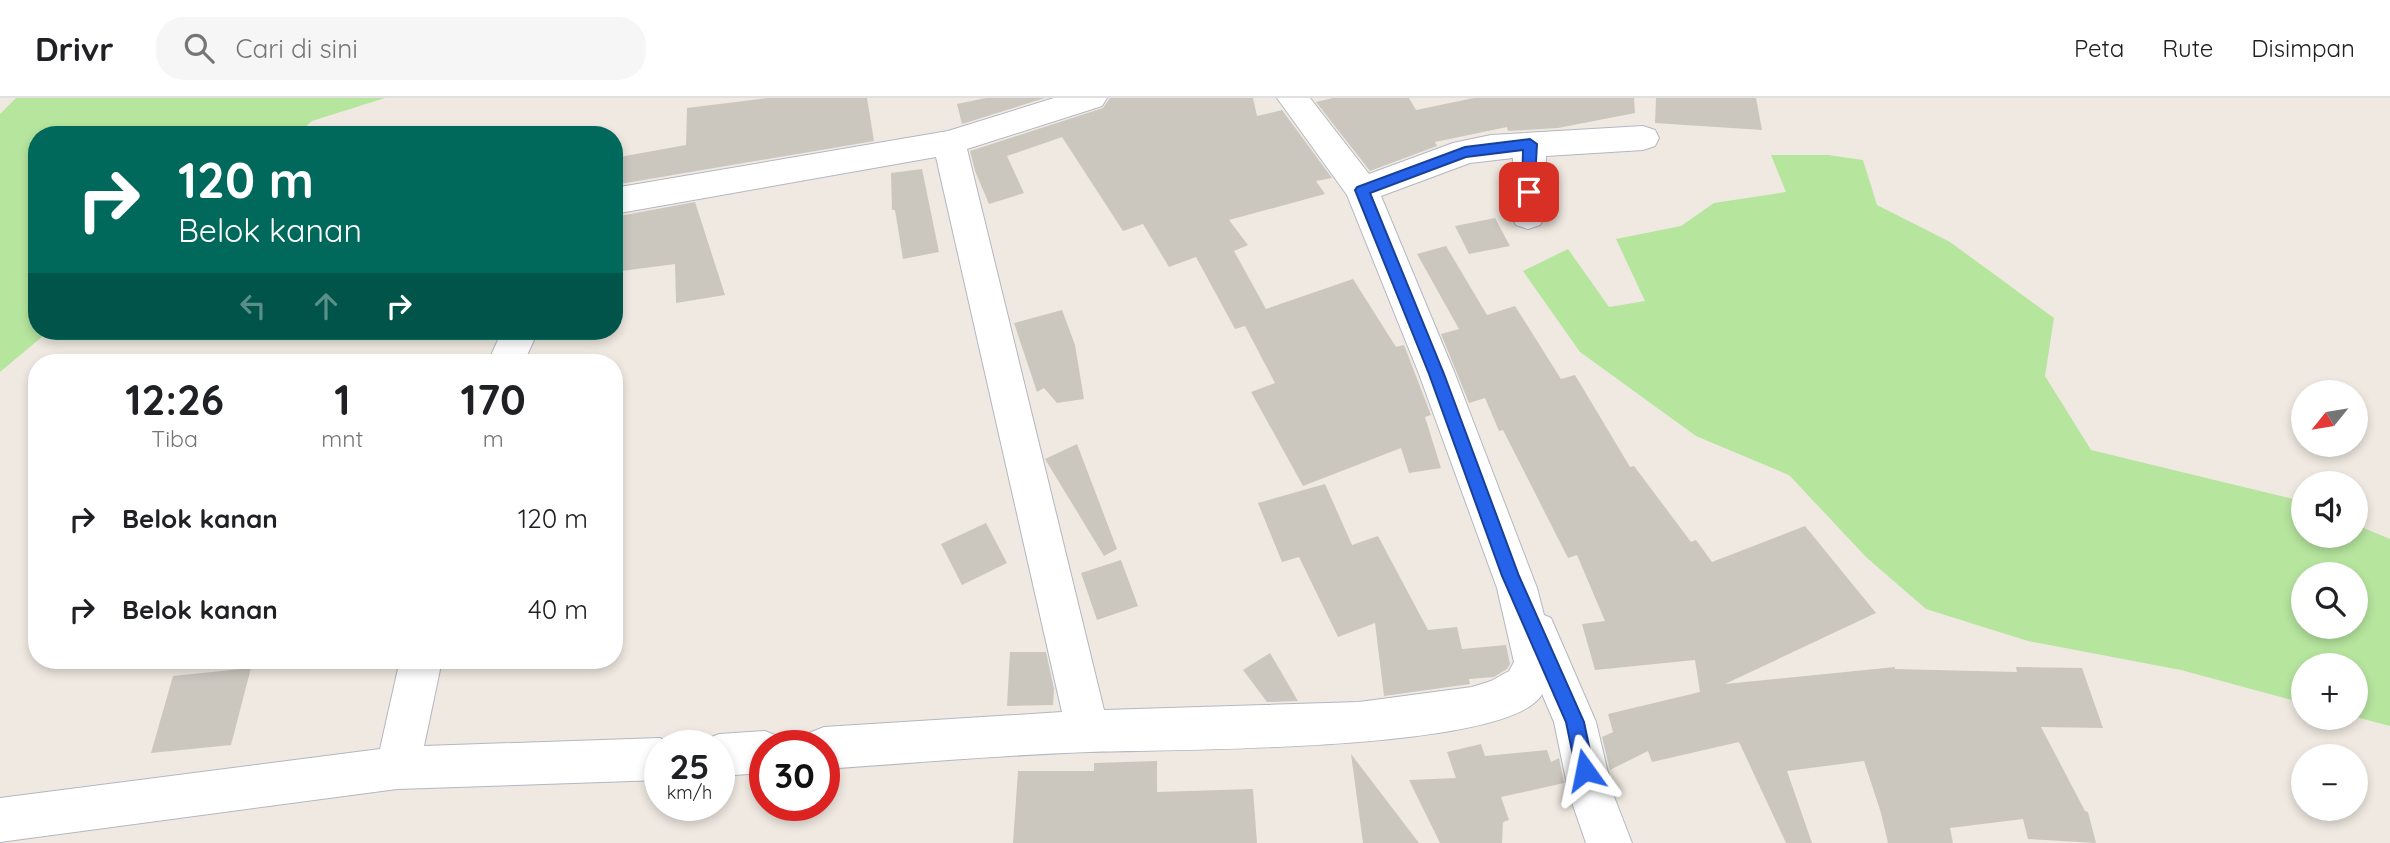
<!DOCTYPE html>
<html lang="id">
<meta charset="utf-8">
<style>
body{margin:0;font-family:Quicksand,sans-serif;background:#f6f6f6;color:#202124;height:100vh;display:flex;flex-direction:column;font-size:26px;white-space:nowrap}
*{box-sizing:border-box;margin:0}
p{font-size:23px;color:#757577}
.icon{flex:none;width:38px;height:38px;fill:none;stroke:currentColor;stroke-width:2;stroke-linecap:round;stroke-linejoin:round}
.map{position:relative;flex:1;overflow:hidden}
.side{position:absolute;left:28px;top:256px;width:595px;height:315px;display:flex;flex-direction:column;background:#fff;border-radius:28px;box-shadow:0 4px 10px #0003}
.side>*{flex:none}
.guide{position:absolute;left:28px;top:28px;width:595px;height:214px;border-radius:28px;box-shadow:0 4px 10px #0003;background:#00695c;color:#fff;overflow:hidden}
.needle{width:46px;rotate:240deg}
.buttons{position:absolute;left:2291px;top:282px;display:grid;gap:14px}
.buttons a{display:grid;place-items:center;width:77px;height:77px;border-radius:50%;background:#fff;box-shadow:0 4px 10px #0003;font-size:35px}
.speed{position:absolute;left:644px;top:632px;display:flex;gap:14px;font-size:35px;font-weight:700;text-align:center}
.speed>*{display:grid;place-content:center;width:91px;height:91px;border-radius:50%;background:#fff;box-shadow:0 4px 10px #0003;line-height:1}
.speed small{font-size:18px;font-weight:400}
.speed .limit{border:10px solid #d22;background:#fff;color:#111}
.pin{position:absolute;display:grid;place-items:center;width:60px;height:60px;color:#fff;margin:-30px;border-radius:14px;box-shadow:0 4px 10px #0006}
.me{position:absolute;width:77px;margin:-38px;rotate:348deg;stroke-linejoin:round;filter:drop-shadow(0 0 5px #0008)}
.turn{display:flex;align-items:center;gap:24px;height:147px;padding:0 35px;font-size:32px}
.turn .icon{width:91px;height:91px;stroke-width:2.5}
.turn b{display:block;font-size:49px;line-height:60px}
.lanes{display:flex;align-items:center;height:66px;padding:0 35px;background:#0003;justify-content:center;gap:35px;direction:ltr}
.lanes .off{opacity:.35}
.eta{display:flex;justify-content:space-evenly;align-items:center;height:119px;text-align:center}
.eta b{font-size:42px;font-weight:700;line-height:49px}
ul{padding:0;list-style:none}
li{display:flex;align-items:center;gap:21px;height:91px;padding:0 35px}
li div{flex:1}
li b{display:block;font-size:26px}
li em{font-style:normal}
header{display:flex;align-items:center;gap:42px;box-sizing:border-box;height:98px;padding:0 35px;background:#fff;border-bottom:2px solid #e0e0e0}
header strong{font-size:33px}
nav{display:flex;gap:38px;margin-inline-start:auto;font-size:24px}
.search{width:490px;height:63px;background:#f6f6f6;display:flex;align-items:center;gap:18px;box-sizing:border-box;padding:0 24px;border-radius:28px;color:#757577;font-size:26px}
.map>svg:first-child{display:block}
.green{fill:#b6e59e;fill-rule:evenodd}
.building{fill:#cbc7bf}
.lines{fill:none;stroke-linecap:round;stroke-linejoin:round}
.minor-casing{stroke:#b4b7c1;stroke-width:2}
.minor{fill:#fff;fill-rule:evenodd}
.route{fill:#2563eb;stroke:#184099;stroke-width:2}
</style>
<header>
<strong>Drivr</strong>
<div class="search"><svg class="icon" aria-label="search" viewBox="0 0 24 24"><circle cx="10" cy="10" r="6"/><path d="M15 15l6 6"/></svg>Cari di sini</div>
<nav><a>Peta</a><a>Rute</a><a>Disimpan</a></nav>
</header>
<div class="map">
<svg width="2390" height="745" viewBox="0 0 2390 745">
<rect width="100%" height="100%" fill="#efe9e1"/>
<g class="green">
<path d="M16,0H385L312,23L296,37H37V233H49L0,274V16Z"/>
<path d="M1771,57H1828L1863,62L1877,107L1950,144L2054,220L2045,278L2091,352L2293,401L2303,405V438H2356V427L2390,441V628L2356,619V567H2303V605L2181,572L2028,543L1926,511L1866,459L1789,377L1696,338L1580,254L1523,173L1568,151L1609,209L1645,203L1616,141L1681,128L1714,105L1786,94ZM2303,476H2356V528H2303Z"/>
</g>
<g class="building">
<path d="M768,0H867L874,43L614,87V60L686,47L687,10Z"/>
<path d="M986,0H1045L962,26L957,6Z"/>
<path d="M1110,0H1253L1257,18L1282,12L1332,80L1316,83L1325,96L1229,122L1248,147L1234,153L1266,211L1353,181L1396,249L1404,247L1431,317L1425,319L1441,370L1409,375L1401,350L1303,388L1251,294L1275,285L1245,228L1235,231L1196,159L1169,169L1143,126L1123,133L1062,39L1007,58L1024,95L989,106L975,73L970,53L1103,10Z"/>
<path d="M1333,0H1409L1416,12L1474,0H1634L1635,15L1558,30L1508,33L1507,29L1435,44L1437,48L1370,73L1316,4Z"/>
<path d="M1656,0H1756L1762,32L1655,25Z"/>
<path d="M922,71L939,154L903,161L895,112H892L891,75Z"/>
<path d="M695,104L725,197L676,205L675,166L614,174V119Z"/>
<path d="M1495,120L1510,148L1469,156L1455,128Z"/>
<path d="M1446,148L1487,217L1515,208L1561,281L1575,277L1630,369L1634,368L1691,444L1696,442L1712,464L1805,428L1876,515L1725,586L1895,569V571L2017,574L2016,569L2082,570L2103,630L2041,629L2085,713L2088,714L2096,745L2028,741L2023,721L1950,730L1953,745H1888L1881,715L1864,663L1787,673L1812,745H1786L1739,644L1652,664L1648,653L1610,672L1602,639L1613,634L1608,616L1700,594L1695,562L1595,572L1582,526L1605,523L1577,457L1568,460L1503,332L1499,333L1485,300L1469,305L1441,236L1459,231L1417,156Z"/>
<path d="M1062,212L1075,247L1084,301L1057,305L1044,290L1037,294L1014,225Z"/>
<path d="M1077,346L1117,451L1104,458L1045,361Z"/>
<path d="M1325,386L1352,447L1378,438L1428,532L1457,529L1462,551L1506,547L1510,566L1507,571L1494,579L1469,581L1470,586L1384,598L1375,525L1338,539L1299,459L1282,464L1258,405Z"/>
<path d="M986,425L1007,465L962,487L941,446Z"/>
<path d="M1121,462L1138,508L1097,522L1081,475Z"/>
<path d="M1010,554H1046L1054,591L1053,607L1007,608Z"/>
<path d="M1270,555L1298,603L1267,604L1243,572Z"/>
<path d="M251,570L231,647L151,655L173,578Z"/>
<path d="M1481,646L1485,658L1547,652L1551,664L1559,660L1564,685L1501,699L1509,722L1503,724L1502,745H1440L1409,682L1456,680L1447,654Z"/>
<path d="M1351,656L1419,745H1363Z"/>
<path d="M1157,663V694L1253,691L1257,745H1013L1018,673H1094V665Z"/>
</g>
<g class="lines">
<defs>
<g id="minor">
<path d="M1054,0H1107L1102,8L967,51L1104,612L1359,604L1472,589L1491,583L1509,573L1514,564L1497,490L1419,276L1347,97L1277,0H1310L1369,76L1453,45L1491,37L1643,28L1655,32L1659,40L1655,48L1643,52L1546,58L1545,118L1540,127L1528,131L1516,127L1511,118L1513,60L1470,65L1381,98L1455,276L1537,490L1544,517L1551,520L1596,624L1613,696L1632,745H1586L1569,696L1554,624L1542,596C1511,655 1161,651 1090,654C1001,657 913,665 824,671V648H803L809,635L824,629L1062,614L936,59L614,116V90L948,33Z"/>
<path d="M502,233H538L524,264H488Z"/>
<path d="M400,562H442L424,648L660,640L676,648H660V682L397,691L0,744V700L380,651Z"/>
<path d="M765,633L780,639L784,648H765V675L719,678V648H701L704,642L719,636Z"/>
</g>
</defs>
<use href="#minor" class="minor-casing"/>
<use href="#minor" class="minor"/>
</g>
<path class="route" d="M1530,41L1537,46L1534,98H1524L1522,94L1523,52L1466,59L1370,95L1444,276L1519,478L1584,624L1594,672L1592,678L1585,681L1579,678L1576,672L1566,624L1502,478L1429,276L1355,92L1357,89L1465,49Z"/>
</svg>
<div class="buttons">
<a><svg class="needle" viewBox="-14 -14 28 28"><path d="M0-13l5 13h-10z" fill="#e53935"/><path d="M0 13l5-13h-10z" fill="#757577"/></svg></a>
<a><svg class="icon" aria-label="sound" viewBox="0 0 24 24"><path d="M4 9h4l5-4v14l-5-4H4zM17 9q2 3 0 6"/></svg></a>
<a><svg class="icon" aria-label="search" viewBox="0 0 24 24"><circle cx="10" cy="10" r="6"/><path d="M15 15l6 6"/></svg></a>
<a>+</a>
<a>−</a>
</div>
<div class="speed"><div>25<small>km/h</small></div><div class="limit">30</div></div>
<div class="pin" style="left:1529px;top:94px;background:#d93025"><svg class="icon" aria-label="arrive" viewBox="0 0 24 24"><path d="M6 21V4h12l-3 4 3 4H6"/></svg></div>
<svg class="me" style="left:1585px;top:672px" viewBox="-20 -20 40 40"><path d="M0-17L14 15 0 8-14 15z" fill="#2563eb" stroke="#fff" stroke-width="4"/></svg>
<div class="guide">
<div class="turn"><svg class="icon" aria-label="right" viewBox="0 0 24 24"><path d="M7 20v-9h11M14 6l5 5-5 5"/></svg><div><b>120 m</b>Belok kanan</div></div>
<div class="lanes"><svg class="icon off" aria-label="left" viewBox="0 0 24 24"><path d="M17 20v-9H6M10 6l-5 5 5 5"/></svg><svg class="icon off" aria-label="ahead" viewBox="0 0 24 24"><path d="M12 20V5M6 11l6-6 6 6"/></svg><svg class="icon" aria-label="right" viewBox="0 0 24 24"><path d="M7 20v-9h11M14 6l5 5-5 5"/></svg></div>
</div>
<section class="side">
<div class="eta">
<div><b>12:26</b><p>Tiba</p></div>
<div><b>1</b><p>mnt</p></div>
<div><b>170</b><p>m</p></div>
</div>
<ul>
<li><svg class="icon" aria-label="right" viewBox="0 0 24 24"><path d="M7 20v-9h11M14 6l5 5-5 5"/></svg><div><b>Belok kanan</b></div><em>120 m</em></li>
<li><svg class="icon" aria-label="right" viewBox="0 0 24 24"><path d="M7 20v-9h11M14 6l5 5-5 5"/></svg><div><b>Belok kanan</b></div><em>40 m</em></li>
</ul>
</section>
</div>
